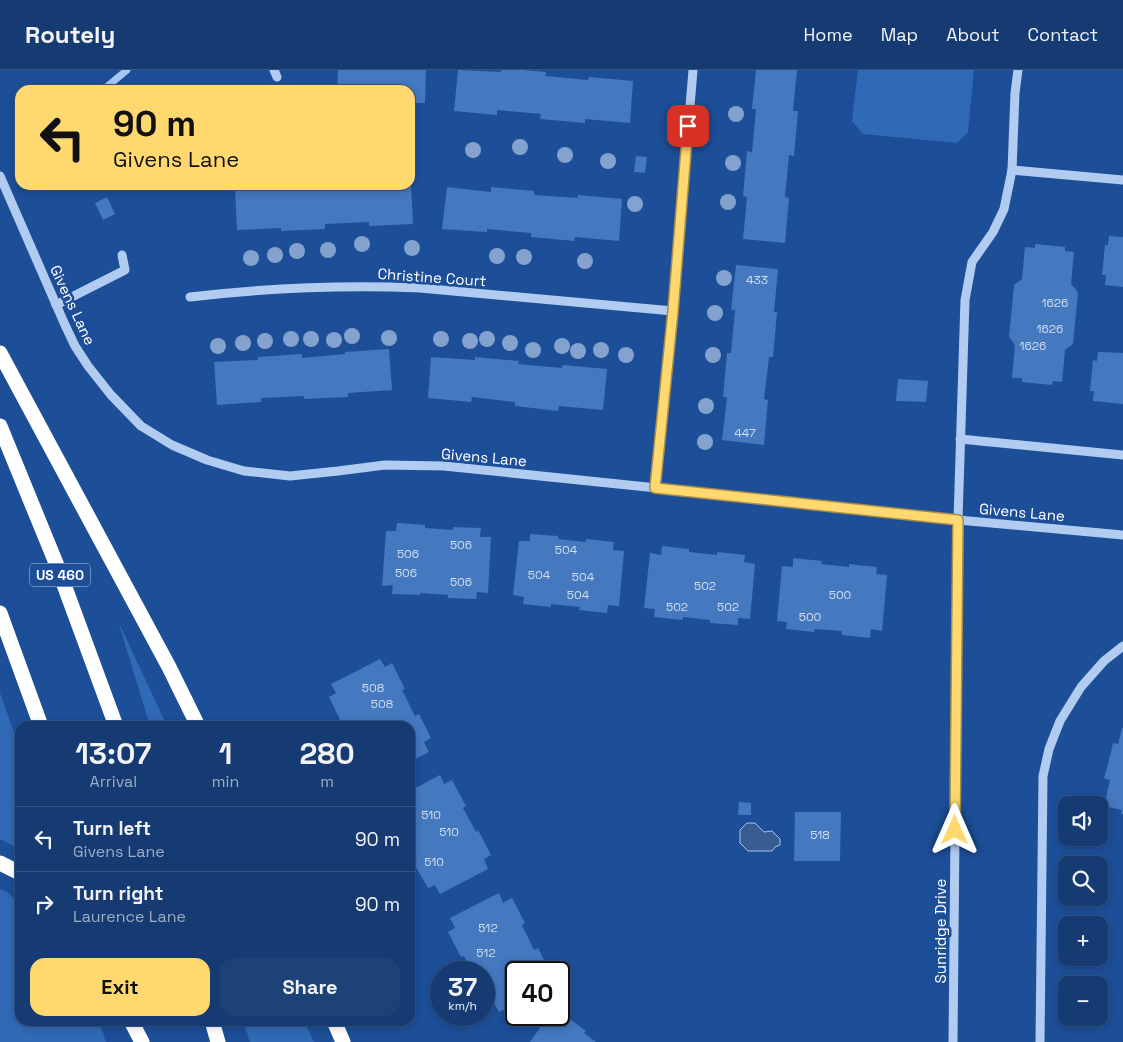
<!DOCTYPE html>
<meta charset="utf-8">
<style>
body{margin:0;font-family:"Space Grotesk",sans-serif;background:#1e4277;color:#f1f3f6;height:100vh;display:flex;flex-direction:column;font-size:19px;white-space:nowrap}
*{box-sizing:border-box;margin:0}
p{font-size:16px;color:#9dadc4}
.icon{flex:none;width:28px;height:28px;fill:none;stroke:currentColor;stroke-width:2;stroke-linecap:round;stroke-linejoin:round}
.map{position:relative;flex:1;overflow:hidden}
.details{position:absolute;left:15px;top:651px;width:400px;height:305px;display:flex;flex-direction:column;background:#153b72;border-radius:15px;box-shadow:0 2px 8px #0003,0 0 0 1px #345584}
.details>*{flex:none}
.guide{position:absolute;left:15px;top:15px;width:400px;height:105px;border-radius:15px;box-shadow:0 2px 8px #0003,0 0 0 1px #345584;background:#ffd970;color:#111;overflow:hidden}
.buttons{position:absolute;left:1058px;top:726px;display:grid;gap:10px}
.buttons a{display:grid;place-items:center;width:50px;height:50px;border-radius:10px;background:#153b72;box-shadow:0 2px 8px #0003,0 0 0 1px #345584;font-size:25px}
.speed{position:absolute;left:430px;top:891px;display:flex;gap:10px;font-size:25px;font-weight:700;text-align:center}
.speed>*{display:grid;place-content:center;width:65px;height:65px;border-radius:50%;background:#153b72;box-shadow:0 2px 8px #0003,0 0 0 1px #345584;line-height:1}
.speed small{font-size:12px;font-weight:400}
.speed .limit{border:2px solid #111;border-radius:8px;background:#fff;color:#111}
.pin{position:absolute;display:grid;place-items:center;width:42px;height:42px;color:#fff;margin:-21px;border-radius:10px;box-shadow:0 2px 8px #0006}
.me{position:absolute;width:55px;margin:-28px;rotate:0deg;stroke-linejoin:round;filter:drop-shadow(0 0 4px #0008)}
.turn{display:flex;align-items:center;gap:18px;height:105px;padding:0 15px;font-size:22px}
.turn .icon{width:65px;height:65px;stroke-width:2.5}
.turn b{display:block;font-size:35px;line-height:42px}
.eta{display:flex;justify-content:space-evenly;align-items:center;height:85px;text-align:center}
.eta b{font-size:30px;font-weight:700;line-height:35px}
.primary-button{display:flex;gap:10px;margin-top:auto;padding:10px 15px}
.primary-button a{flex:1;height:58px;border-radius:15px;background:#ffd970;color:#111;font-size:20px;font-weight:700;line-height:58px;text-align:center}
.primary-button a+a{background:#1e4277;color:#f1f3f6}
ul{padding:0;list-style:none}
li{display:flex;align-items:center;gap:15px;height:65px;padding:0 15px;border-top:1px solid #345584}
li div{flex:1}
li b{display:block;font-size:19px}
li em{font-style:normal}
header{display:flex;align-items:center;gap:30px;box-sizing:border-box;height:70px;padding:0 25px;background:#153b72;border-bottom:1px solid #345584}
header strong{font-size:24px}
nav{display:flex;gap:28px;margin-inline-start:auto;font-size:18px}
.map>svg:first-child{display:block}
.green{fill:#3069b5}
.water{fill:#395d92;stroke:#a4c7f2}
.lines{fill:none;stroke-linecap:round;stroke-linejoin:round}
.stream{stroke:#a4c7f2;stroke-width:7}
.building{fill:#4478bf}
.minor{stroke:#b1ccf0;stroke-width:9}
.highway{stroke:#fff;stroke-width:15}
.tree{fill:#83a3ce}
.route-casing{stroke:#a68d49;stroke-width:12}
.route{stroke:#ffd970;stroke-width:9}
.labels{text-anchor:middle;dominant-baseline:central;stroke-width:5;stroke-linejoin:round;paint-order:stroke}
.number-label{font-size:12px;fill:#d0ddef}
.shield{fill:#1c4f98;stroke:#bbcae0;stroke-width:1}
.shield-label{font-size:14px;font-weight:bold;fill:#fff}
.street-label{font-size:15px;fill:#fff;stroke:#1c4f98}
</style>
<header>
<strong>Routely</strong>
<nav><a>Home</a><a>Map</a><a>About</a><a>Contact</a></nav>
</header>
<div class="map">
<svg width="1123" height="972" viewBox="0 0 1123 972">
<rect width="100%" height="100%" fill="#1c4f98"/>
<g class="green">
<path d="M858,0H974L968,62L957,73L863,64L852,51Z"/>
<path d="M118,551L167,656H150Z"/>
<path d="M0,623L20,679V779L0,769Z"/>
<path d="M0,819L7,822L20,834V951H99L106,972H0Z"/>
<path d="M243,951H304L314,972H250Z"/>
</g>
<path class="water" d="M747,753H755L764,762L772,761L780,769V775L775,777L772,781H748L740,773V760Z"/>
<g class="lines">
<path class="stream" d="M103,20L127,0"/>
</g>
<g class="building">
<path d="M338,0H426L425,33H410V20H337Z"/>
<path d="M458,0L501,2V0H522L546,2L545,6L588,10L589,7L633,11L630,53L585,49V53L540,49L541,44L497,40V45L454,41Z"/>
<path d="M756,0H797L793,41H798L794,86L789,85L785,127L789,128L785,173L743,169L747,127L743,126L747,81L752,82L756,39H752Z"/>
<path d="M636,86L647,87L645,103L634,102Z"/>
<path d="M279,115V120L322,115H411L413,154L369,156V152L325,154V159L281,161V158L237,160L235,118Z"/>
<path d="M447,117L491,122V117L534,121V125L578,128V125L622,129L619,171L575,167L574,171L553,169L531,167V163L487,159V162L442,159Z"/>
<path d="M107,127L115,144L103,150L95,133Z"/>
<path d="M1109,166L1123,167V217L1105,215L1106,205H1102L1105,175H1108Z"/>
<path d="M1035,174L1065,177V181L1074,182L1071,214L1078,222L1073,274L1065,280L1062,312L1053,311L1052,315L1022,312V308H1012L1015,275L1009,267L1014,215L1022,209L1025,177L1035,178Z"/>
<path d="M736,195L778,199L774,242H777L773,287H769L764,329L768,330L764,375L722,370L727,327H723L727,283H731L735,240H731Z"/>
<path d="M389,279L392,320L348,323V327L304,329V326L261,328V332L217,335L214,292L258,290V287L302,284V288L345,284V282Z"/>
<path d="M1098,282L1123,283V334L1093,331L1094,321H1090L1093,290L1097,291Z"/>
<path d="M431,287L475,290V287L519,291L518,294L539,296L562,298L563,295L607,299L603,340L559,336L558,341L515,336V332L472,327L471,332L428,328Z"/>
<path d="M898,309L928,311L926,332L896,331Z"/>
<path d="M397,453L425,455V458L453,460V457L481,458L480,467H491L488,523L477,522L476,529L448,528V525L420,523V525L392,524L393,515L382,516L386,461H396Z"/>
<path d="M530,464L558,466V469L586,472V469L614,472L613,480L624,481L619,536L608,535L607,543L579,540L580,537L551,534V537L523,534L524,527L513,525L519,471H530Z"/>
<path d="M662,476L689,479V482L717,485V482L745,485L744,492L755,494L750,549L738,548V555L710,553V550L683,547V550L654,547L655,539L644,538L650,483L661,485Z"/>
<path d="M793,488L822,491L821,494L849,497V494L877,497L876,504L887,505L882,561L871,559L870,568L842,565V561L815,559L814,562L786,559L787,552L777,551L782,496L793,497Z"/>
<path d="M380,589L385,597L392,593L405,619L402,620L415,646L419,644L431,668L424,672L429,682L410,692V656H348L345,650L341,652L329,627L336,623L331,614Z"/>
<path d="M1122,658H1123V744H1121L1122,740L1104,736L1110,710L1104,708L1109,690L1113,673L1118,674Z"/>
<path d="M440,705L444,714L452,710L466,736L463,738L476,762L478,760L491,785L484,789L488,799L440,824L435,815L428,818L414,794L417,792L410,778V721Z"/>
<path d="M739,732L751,733V745H738Z"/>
<path d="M795,742H841L840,791H794Z"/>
<path d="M499,823L503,833L512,828L525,853L522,855L534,880L538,878L550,902H516V934L499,942L494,933L487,937L484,931V902H472L464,886L461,887L448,862L455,858L450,848Z"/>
<path d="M563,944L586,961L584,963L596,972H530L549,945L558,951Z"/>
</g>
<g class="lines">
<g class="minor">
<path d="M274,0L277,7"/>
<path d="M1012,100L1123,110"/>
<path d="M0,106L65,255L75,276L88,296L111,325L141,356L172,375L207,390L244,401L290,406L338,401L385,395L444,396L686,421L926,447L1123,465"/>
<path d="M190,227C266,218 343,215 420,218L673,241"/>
<path d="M56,235L125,200L122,185"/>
<path d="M960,369L1123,385"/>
<path d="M655,418L673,241L693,0"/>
<path d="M953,972L958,450L965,230L972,192L993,162L1004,139L1012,100L1015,23L1018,0"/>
<path d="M1040,972L1043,706L1049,679L1060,651L1081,617L1104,591L1123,576"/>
</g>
<g class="highway">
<path d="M0,283L169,597L198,656"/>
<path d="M0,356L56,493L116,656"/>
<path d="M0,543L41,656"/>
<path d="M0,793L20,803"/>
<path d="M131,951L142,972"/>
<path d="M212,951L218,972"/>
<path d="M334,951L343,972"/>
</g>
</g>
<g class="tree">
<circle cx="736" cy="44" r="8"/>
<circle cx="520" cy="77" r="8"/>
<circle cx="473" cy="80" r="8"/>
<circle cx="565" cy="85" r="8"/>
<circle cx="608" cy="91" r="8"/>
<circle cx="733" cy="93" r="8"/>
<circle cx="728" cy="132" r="8"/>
<circle cx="635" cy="134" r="8"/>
<circle cx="362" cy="174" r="8"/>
<circle cx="412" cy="178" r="8"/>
<circle cx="328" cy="180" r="8"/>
<circle cx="297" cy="181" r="8"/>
<circle cx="275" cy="185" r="8"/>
<circle cx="497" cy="186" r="8"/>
<circle cx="524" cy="187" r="8"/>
<circle cx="251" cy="188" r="8"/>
<circle cx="585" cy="191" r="8"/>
<circle cx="724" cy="208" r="8"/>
<circle cx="715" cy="243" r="8"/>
<circle cx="352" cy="266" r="8"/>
<circle cx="389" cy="268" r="8"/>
<circle cx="291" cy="269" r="8"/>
<circle cx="311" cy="269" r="8"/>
<circle cx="441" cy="269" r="8"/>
<circle cx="487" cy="269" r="8"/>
<circle cx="334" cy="270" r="8"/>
<circle cx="265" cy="271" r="8"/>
<circle cx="470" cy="271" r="8"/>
<circle cx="243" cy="273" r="8"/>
<circle cx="510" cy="273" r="8"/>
<circle cx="218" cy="276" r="8"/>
<circle cx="562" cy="276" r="8"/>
<circle cx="533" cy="280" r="8"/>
<circle cx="601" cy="280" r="8"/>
<circle cx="578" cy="281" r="8"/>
<circle cx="626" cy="285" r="8"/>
<circle cx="713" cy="285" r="8"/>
<circle cx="706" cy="336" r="8"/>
<circle cx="705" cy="372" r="8"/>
</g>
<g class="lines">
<defs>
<path id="route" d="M688,56L673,241L655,418L958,450L955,760"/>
</defs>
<use href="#route" class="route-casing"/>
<use href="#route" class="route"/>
</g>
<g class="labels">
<g class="number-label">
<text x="757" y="210">433</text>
<text x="1055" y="233">1626</text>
<text x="1050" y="259">1626</text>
<text x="1033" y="276">1626</text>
<text x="745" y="363">447</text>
<text x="461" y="475">506</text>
<text x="566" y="480">504</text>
<text x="408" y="484">506</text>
<text x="406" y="503">506</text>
<text x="539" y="505">504</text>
<text x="583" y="507">504</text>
<text x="461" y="512">506</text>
<text x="705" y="516">502</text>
<text x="578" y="525">504</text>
<text x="840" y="525">500</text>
<text x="677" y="537">502</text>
<text x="728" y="537">502</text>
<text x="810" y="547">500</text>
<text x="373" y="618">508</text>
<text x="382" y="634">508</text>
<text x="431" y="745">510</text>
<text x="449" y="762">510</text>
<text x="820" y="765">518</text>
<text x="434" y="792">510</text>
<text x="488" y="858">512</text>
<text x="486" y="883">512</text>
</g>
<rect class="shield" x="30" y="493.5" width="60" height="23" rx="4"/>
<g class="shield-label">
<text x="60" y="505">US 460</text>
</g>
<g class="street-label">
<text transform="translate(432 207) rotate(4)">Christine Court</text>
<text transform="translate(73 235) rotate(65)">Givens Lane</text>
<text transform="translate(484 387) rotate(5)">Givens Lane</text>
<text transform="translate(1022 442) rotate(5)">Givens Lane</text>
<text transform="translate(940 861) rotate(-90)">Sunridge Drive</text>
</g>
</g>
</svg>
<div class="buttons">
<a><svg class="icon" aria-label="sound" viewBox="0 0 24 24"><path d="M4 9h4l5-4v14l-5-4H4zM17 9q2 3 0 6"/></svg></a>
<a><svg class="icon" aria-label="search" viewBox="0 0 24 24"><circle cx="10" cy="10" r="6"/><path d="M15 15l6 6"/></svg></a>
<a>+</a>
<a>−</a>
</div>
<div class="speed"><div>37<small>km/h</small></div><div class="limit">40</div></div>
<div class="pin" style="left:688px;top:56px;background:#d93025"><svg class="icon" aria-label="arrive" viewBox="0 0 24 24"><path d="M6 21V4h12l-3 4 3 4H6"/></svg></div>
<svg class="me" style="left:955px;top:760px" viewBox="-20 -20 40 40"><path d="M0-17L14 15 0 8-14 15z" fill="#ffd970" stroke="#fff" stroke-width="4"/></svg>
<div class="guide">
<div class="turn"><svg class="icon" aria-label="left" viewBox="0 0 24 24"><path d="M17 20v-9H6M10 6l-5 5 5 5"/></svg><div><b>90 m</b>Givens Lane</div></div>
</div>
<section class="details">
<div class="eta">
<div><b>13:07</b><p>Arrival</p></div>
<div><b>1</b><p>min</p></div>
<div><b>280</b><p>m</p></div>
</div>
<ul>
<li><svg class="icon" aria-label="left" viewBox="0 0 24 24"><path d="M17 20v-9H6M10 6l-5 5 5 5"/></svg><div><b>Turn left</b><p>Givens Lane</p></div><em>90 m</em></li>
<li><svg class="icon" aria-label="right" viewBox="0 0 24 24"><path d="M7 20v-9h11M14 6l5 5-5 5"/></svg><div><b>Turn right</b><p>Laurence Lane</p></div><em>90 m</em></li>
</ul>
<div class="primary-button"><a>Exit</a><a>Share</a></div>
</section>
</div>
